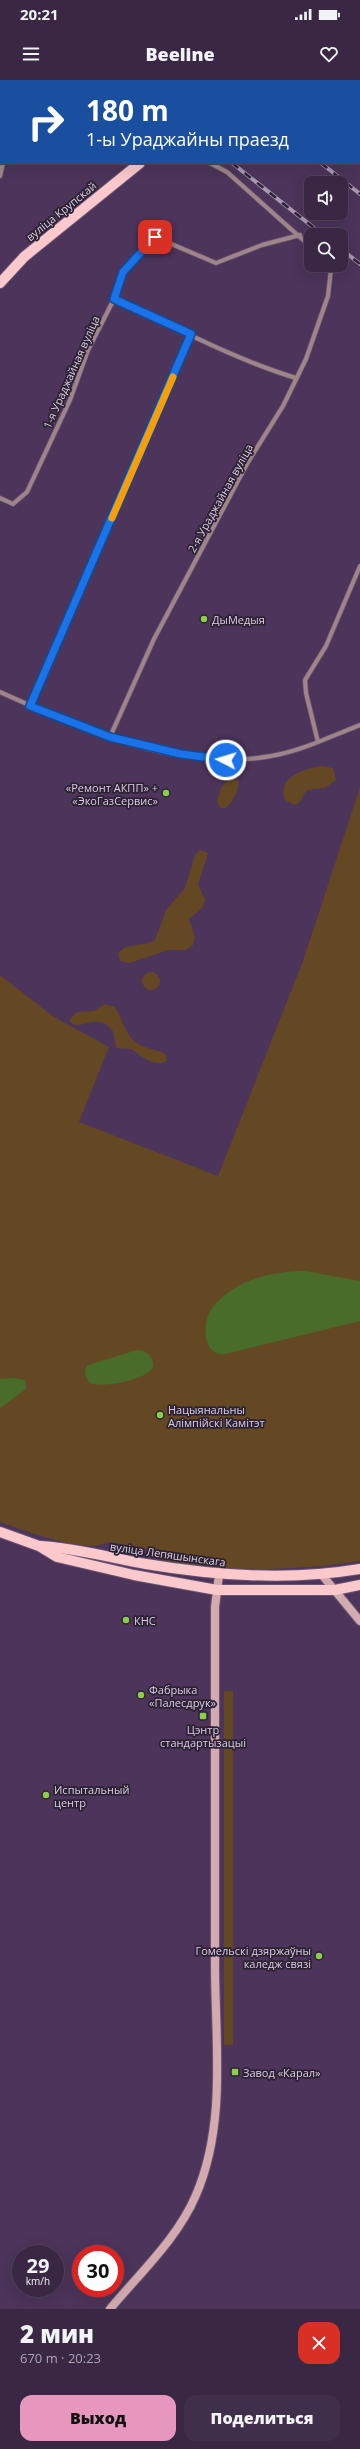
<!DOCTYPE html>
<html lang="ru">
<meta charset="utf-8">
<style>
body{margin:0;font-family:"Open Sans",sans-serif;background:#402f4b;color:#f1f3f6;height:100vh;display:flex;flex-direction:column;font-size:15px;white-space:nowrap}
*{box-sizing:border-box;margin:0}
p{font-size:13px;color:#aba5b2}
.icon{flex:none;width:22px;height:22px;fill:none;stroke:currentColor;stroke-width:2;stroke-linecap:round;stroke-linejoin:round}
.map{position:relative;height:2229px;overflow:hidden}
.sheet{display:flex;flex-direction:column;background:#392744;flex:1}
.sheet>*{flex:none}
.guide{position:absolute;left:0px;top:0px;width:360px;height:84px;box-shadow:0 4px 16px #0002,0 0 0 1px #53445d;background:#1a4fa0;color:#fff;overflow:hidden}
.buttons{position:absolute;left:304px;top:96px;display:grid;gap:8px}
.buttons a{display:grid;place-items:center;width:44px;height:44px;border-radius:8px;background:#392744;box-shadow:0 4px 16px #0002,0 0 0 1px #53445d;font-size:20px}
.speed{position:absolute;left:12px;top:2165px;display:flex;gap:8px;font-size:20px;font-weight:700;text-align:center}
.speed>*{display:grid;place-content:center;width:52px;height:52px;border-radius:50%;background:#392744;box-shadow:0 4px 16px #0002,0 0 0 1px #53445d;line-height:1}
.speed small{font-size:10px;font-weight:400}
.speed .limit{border:6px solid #d22;background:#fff;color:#111}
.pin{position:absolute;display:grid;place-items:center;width:34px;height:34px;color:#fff;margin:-17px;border-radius:8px;box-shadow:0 2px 6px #0006}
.me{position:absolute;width:44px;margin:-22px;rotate:275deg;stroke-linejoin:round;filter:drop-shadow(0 0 3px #0008)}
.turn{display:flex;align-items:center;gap:14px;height:84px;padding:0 20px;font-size:18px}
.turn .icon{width:52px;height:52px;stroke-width:2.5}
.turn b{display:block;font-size:28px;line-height:34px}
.round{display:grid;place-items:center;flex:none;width:42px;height:42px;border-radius:12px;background:#402f4b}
.summary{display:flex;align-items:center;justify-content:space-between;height:68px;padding:0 20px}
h1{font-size:24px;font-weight:800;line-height:30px}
.primary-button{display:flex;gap:8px;margin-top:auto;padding:8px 20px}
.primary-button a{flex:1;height:46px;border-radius:12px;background:#e797bd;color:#111;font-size:16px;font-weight:800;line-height:46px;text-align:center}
.primary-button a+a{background:#402f4b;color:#f1f3f6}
.status{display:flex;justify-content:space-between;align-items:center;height:28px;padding:0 20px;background:#392744;direction:ltr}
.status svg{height:11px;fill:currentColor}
header{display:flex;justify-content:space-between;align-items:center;height:52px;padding:0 20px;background:#392744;font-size:18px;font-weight:800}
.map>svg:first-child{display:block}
.green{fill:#634823}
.water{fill:#496c2b}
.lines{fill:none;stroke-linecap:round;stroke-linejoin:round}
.minor-casing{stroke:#695376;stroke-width:5.5}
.secondary-casing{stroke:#695376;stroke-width:10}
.primary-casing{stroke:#695376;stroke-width:12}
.minor{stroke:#9e8587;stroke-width:4}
.secondary{stroke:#d3abae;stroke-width:8}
.primary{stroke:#fbc8cc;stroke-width:10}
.rail-casing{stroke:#a997b3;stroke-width:4}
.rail{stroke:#2c2233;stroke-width:2.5;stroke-dasharray:8;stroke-linecap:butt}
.route-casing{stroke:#114b97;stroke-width:10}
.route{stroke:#1a73e8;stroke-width:7}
.slow{stroke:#f59e0b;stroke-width:7}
.poi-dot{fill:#89cf49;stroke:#2c2233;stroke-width:1.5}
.labels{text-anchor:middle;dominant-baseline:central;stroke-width:3.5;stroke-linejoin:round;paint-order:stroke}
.street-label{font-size:11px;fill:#dbcde4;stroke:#2c2233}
.poi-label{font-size:11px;fill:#dbcde4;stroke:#2c2233;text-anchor:start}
</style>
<div class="status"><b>20:21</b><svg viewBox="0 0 49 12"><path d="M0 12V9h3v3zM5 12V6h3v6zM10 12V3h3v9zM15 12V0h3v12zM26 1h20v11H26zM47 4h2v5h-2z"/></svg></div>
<header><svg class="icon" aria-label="menu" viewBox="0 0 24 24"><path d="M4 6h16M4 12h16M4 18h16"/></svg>Beeline<svg class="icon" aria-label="heart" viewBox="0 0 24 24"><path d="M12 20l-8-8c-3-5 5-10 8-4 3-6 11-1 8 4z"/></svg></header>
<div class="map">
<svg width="360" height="2229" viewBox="0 0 360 2229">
<rect width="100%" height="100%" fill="#4c345a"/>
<g class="green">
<path d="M322,686L333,688L336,700L325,708L307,710L299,723L294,725L285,720C277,696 304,689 322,686Z"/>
<path d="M233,698L239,701C239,709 232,724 225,728H220L217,721C219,712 223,700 233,698Z"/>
<path d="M360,707V1481C295,1491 218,1493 154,1478L148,1469L108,1462C87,1475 23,1450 0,1442V895L54,937L109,967L79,1042L218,1096L303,881Z"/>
<path d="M200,770L208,773L198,805L205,819L203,827L189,839L195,857L193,865L186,870H168L130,883L120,881L118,874C127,861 143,868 155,860L166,830L185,808L195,775Z"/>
<circle cx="151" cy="901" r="9"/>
<path d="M105,924L115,927C123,940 126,958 140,965C149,970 159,969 166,975L167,981C156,988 140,976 132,969L117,968C113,962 116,955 112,950C95,930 78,955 69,940L77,932L94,931Z"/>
<rect x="224" y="1611" width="9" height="354"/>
</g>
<g class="water">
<path d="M305,1191L360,1201V1241L226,1274C202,1277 201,1242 213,1227C234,1200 273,1191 305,1191Z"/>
<path d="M137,1270C147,1270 154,1277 153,1287C147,1300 103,1308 90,1303C85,1298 83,1291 88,1285Z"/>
<path d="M14,1298L25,1300L26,1309L0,1328V1299Z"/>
</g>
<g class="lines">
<defs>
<g id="minor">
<path d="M105,0L106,1"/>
<path d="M210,83L227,92L311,167"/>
<path d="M0,96L3,83"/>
<path d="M114,219C174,246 233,279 296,298"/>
<path d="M0,418L13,424L27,412L70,320L88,270L114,219L123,192L155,157L216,183L262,165L300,155"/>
<path d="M0,612C82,649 179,693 271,676C302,671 331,656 360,645"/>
<path d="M30,626L191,254"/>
<path d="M110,657L154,559L248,382L283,326L306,279L328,216L331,189L327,185"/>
<path d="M318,662L306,613L305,600L326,566L360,486"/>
</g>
<g id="secondary">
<path d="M322,1495L360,1541"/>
<path d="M110,2229C139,2194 178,2158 196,2115C227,2043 215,1960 215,1885C215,1765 215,1646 215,1527L219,1495"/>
</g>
<g id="primary">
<path d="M267,1L269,0"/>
<path d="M0,203L24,177L140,83"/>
<path d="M0,1452L39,1466L57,1477L134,1495L217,1510H335L360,1505"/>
<path d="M41,1466C76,1468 111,1478 146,1484C217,1496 289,1501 360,1489"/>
</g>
</defs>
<use href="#minor" class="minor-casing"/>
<use href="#secondary" class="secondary-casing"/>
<use href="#primary" class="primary-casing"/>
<use href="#minor" class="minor"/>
<use href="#secondary" class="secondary"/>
<use href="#primary" class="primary"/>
<defs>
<g id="rail">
<path d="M126,0L127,1"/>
<path d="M232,83L323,155"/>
<path d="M321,83L360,114"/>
<path d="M341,169L360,184"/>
</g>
</defs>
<use href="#rail" class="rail-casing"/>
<use href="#rail" class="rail"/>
</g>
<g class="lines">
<defs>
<path id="route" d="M155,157L123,192L114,219L191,254L30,626L110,657L181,674L226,680"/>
</defs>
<use href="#route" class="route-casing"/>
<use href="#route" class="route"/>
<path class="slow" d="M112,438L173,297"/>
</g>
<g class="poi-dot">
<circle cx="204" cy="539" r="4"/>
<circle cx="166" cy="713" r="4"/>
<circle cx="160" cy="1335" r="4"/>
<circle cx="126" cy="1540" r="4"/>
<circle cx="141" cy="1615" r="4"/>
<rect x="199" y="1632" width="8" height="8" rx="2"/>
<circle cx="46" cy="1715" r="4"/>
<circle cx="319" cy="1876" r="4"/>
<rect x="231" y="1988" width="8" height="8" rx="2"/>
</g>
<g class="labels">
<g class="street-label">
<text transform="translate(61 131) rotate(-39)">вуліца Крупскай</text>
<text transform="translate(71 292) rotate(-66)">1-я Ураджайная вуліца</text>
<text transform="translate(220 418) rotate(-61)">2-я Ураджайная вуліца</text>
<text transform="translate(168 1474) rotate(8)">вуліца Лепяшынскага</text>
</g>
<g class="poi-label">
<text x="212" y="539">ДыМедыя</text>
<text x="158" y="707" text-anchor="end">«Ремонт АКПП» +<tspan x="158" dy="13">«ЭкоГазСервис»</tspan></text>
<text x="168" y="1329">Нацыянальны<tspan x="168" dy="13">Алімпійскі Камітэт</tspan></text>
<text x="134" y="1540">КНС</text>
<text x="149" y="1609">Фабрыка<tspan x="149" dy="13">«Палесдрук»</tspan></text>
<text x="203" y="1649" text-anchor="middle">Цэнтр<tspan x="203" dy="13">стандартызацыі</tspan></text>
<text x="54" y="1709">Испытальный<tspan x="54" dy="13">центр</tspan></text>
<text x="311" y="1870" text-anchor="end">Гомельскі дзяржаўны<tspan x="311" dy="13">каледж связі</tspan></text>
<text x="243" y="1992">Завод «Карал»</text>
</g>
</g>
</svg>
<div class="buttons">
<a><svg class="icon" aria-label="sound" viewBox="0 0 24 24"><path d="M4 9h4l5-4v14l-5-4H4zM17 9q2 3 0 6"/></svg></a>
<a><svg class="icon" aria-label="search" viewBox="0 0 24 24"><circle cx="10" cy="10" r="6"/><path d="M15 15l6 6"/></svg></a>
</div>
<div class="speed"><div>29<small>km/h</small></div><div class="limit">30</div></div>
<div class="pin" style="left:155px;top:157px;background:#d93025"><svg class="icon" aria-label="arrive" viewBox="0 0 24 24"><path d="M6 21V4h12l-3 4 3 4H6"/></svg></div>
<svg class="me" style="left:226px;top:680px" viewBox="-20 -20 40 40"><circle r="17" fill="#1a73e8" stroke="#fff" stroke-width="3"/><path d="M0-11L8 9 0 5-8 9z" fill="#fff"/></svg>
<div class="guide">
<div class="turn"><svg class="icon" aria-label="right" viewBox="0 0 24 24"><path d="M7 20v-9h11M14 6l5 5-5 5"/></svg><div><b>180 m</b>1-ы Ураджайны праезд</div></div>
</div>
</div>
<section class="sheet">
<div class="summary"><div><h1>2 мин</h1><p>670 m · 20:23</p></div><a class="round" style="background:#d93025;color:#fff"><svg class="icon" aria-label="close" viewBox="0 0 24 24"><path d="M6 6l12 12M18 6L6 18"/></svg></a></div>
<div class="primary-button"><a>Выход</a><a>Поделиться</a></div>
</section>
